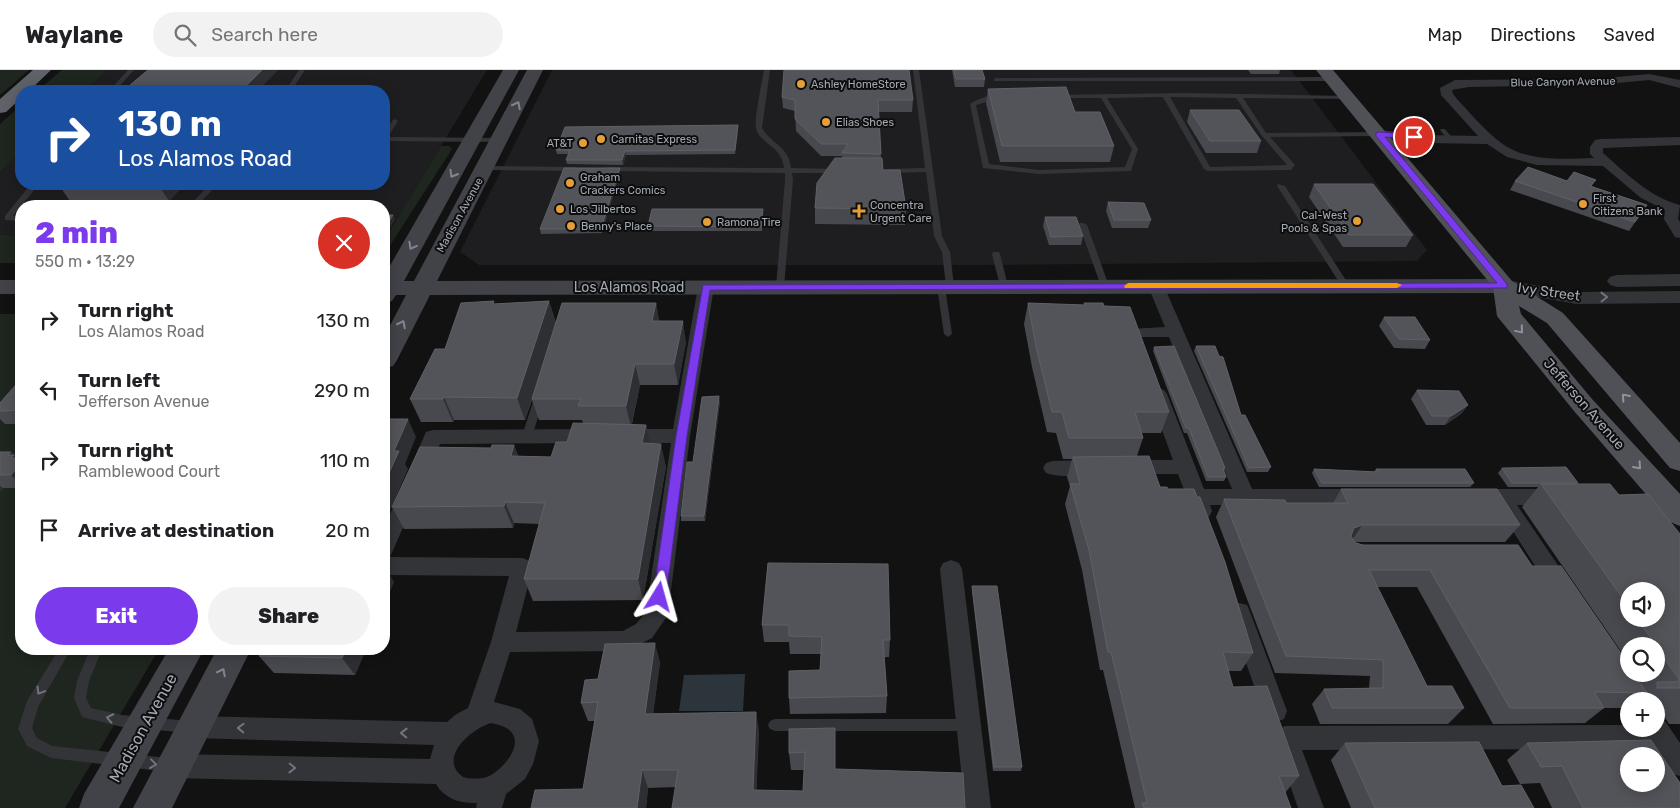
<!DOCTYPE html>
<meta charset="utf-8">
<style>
body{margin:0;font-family:Rubik,sans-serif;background:#f2f2f2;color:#202124;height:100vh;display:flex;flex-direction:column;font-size:19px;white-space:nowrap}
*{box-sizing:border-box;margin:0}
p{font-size:16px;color:#757577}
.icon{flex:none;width:28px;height:28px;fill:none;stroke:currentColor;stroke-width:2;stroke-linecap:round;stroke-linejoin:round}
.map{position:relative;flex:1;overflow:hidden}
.details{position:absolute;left:15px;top:130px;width:375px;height:455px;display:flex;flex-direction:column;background:#fff;border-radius:20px;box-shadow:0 2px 12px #0003}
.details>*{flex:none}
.hud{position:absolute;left:15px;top:15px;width:375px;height:105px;border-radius:20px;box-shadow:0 2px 12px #0003;background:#1a4fa0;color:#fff;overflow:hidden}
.buttons{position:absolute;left:1620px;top:512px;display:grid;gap:10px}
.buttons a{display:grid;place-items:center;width:45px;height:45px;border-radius:50%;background:#fff;box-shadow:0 2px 12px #0003;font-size:25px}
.pin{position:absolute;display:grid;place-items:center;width:42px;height:42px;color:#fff;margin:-21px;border:2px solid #fff;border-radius:50%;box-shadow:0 1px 5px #0007}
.me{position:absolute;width:55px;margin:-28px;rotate:8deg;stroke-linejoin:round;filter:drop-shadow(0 0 4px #0008)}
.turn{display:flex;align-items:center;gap:18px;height:105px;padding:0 20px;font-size:22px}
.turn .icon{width:65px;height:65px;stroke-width:2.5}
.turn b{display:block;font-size:35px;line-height:42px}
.round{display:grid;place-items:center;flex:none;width:52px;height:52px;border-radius:26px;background:#f2f2f2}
.overview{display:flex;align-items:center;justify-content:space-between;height:85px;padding:0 20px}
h1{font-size:30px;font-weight:800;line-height:38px;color:#7c3aed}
.primary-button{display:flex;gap:10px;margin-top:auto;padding:10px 20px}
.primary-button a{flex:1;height:58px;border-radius:30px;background:#7c3aed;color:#fff;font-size:20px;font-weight:800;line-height:58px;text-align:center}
.primary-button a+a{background:#f2f2f2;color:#202124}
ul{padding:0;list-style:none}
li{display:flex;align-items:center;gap:15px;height:70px;padding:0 20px}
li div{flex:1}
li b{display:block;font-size:19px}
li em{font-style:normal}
header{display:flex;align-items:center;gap:30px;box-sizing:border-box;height:70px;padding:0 25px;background:#fff;border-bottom:1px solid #e0e0e0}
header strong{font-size:24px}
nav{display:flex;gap:28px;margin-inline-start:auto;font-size:18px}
.search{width:350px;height:45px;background:#f2f2f2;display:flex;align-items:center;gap:12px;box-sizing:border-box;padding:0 18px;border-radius:28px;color:#757577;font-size:19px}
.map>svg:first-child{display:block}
.built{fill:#1e1e20}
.green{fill:#1e261f}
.water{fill:#2c353b}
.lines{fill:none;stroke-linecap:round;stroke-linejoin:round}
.service{fill:#333438;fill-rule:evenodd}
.minor{fill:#333438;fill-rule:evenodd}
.tertiary{fill:#333438;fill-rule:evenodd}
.secondary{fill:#414348;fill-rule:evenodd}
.primary{fill:#4f5157;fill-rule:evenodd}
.motorway{fill:#5f6369;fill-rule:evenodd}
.wall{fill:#48494e;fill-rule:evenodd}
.shaded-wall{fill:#2e2f32}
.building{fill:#525459;stroke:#5f6167;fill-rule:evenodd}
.oneway{stroke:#81868e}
.oneway2{stroke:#71757c}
.oneway3{stroke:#8f949c}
.route{fill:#7c3aed;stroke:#51269a}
.slow{fill:#f59e0b}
.poi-dot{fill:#e59e38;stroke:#0d0d0e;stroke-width:2}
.labels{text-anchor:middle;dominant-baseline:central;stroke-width:4;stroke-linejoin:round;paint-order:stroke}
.far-street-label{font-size:11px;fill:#a4aab3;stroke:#0d0d0e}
.far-poi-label{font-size:11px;fill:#a4aab3;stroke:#0d0d0e;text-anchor:start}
.street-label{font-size:14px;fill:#a4aab3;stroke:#0d0d0e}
.near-street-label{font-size:16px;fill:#a4aab3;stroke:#0d0d0e}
</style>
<header>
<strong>Waylane</strong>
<div class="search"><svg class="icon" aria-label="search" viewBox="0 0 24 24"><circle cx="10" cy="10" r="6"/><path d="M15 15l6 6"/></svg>Search here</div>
<nav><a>Map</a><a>Directions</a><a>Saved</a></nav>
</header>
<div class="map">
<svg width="1680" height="738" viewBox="0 0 1680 738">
<rect width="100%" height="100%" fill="#121213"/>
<g class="built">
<path d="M107,0H487L384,170V136H21V166L0,164V102L21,82V114H384V21H85Z"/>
<path d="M552,0H1291L1427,180L1417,191L977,195H479L460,182Z"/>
</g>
<g class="green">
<path d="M0,0H29L0,25Z"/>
<path d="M62,0H107L85,21H37Z"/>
<path d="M21,35V82L0,102V54Z"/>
<path d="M441,76H449L452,79L384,185V170Z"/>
<path d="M0,164L21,166V193H0Z"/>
<path d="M0,244H21V579H159L65,738H0Z"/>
</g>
<path class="water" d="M745,604L743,641H679L684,605Z"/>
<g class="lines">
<g class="service">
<path d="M128,0H134L115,21H109Z"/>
<path d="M299,0H305L291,21H285Z"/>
<path d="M764,0H770L762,58C772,75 789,76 791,98L838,99L842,101L838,103H792L793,110L784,217L780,220L776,217L785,110V103L607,101L603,99L607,97L784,98C782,75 759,74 756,58C754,51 762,10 764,0Z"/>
<path d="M913,0H919L942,166L950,182L954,216L950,219L946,216L942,182L934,166L926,102L887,103L883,101L887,99L925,98Z"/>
<path d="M996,8L1331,7L1334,9L1331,11H994V9Z"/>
<path d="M1184,23L1348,26L1350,27V29L1243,28L1266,63L1379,62L1382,64L1379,66L1270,67L1295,95L1291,100L1208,101L1204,99L1163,27L1107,28L1138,79L1131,101L1039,104L983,98L970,34C978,29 993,22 1002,27L976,35L989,94L1039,100L1125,97L1132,79L1101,28H1056L1053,26L1054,25ZM1170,27L1236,28L1262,66L1287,95L1210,97Z"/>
<path d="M395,49L398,51L388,67L500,68L503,70L500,72L384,71V63L393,50Z"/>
<path d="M1441,59H1445L1454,70L1453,71H1449L1440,60Z"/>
<path d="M483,96L575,97L579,99L575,101L486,100L482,98Z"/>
<path d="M31,114H39L13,146L21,147V151L5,150V146Z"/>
<path d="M210,114H218L197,136H189Z"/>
<path d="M1278,114L1285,116L1349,215L1348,217L1345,218L1341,215L1277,116Z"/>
<path d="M1080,153H1083L1087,155L1109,216L1108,218H1102L1101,216L1079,155Z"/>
<path d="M993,182H999L1000,184L1008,216L1007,218H1001L1000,216L992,184Z"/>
<path d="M941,214L945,217L952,264L948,267L944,264L937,217Z"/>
<path d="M539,326L544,329L532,366L527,370L523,369L522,366L534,329Z"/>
<path d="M59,579H71L38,637L32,658L37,668L52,676L168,688L173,690L175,695L173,700L168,702L51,688L27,676L18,659L27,631Z"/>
<path d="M90,579H102L89,611L86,628L91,638L122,645L190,651L195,653L197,657L195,661L190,663L122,657L82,647L74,628L77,611Z"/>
<path d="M775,649H968L973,651L975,655L973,659L968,661H775L770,659L768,655L770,651Z"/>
</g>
<g class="minor">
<path d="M1649,4L1680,10V18L1649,10L1597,15L1469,17L1452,20L1453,24L1457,29C1472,45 1487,63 1504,75C1530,92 1564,89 1594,88L1590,84V77L1595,70L1600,69L1680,67V75L1603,78V83C1626,103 1649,127 1680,135L1678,149L1680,152V168L1675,167L1664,149L1665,140L1641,128L1603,96L1537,95L1507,87L1487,74L1427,73L1379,68L1373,64L1379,60L1427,65L1478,66L1441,25L1440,18L1455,10L1597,9Z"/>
<path d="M1156,211L1162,213L1164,216L1252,419H1360L1367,422L1370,427L1367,432L1360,435H1210L1212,441L1209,447L1202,449L1195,447L1192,441L1178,404H1129L1122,402L1119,397L1122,392L1129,390H1173L1149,324L1152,320L1158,318L1164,320L1167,324L1204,419H1232L1169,267H1130L1128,263L1130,259L1165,257L1148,216L1150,213Z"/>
<path d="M706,212L712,214L714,217L690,366L668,545L652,568L626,581L510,582L494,632L520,639L532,649L539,671L533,694L525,709L506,724L502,738H476L477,733C462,734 444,729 436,714L173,708L164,705L160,696L164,687L173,684L430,689L434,675L194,668L185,665L182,657L185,649L194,646L447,652L455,645L468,638L491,572L509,506L384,505V458L426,362L433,360L595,359L602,361L604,366L602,371L595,373L440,374L390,487L522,488L530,491L533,497L516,562L623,561L636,554L646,542L671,373H622L615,371L613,366L615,361L622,359H673L698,217L700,214ZM491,653C499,655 507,656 512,663C523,678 500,702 487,707C480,709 470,709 463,707C437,688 471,659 491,653Z"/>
<path d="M1094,390L1101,392L1104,397L1101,402C1086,407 1061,408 1046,403L1043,398L1046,393L1053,391Z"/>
<path d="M1477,419H1555L1562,422L1565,427L1562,432L1555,435H1517L1568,510L1571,516L1568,522L1560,525L1552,522L1496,435H1477L1470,432L1467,427L1470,422Z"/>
<path d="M951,490L959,493L962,499L991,738H965L940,499L943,493Z"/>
<path d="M1239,533L1247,535L1250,542L1287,641L1284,649L1275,652L1266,649L1263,641L1228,542L1231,535Z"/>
<path d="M1656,648L1665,651L1680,673V706L1671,703L1655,679L1302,680L1324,738H1298L1279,683L1281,678L1276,676L1273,668L1276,660L1285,656L1629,655V659H1656Z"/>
</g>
<g class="tertiary">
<path d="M1680,204V216L1617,217L1610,215L1607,211L1610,207L1617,205Z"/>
<path d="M1504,210L1577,222L1680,221V233L1577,234L1497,220L1494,216L1497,212Z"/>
</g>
<g class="secondary">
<path d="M503,0H519L404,211H414L527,0H543L437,211L1504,209L1512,211L1516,216L1512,221L1504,223L430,225L397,290L393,296L384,298V267L406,225H396L392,231L384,233V206Z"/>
<rect x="0" y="210" width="21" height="14"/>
<path d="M169,579H204L119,738H79L84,724Z"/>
<path d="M217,579H251L172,738H133Z"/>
</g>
<path class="primary" d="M1316,0H1333L1512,211L1563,243L1680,373V401L1670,398L1547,253L1519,236L1521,244L1592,329L1680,424V456L1670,452L1574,341L1501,251L1497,246L1493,217Z"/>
<path class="motorway" d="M33,0H51L29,21H21V28L6,42L0,43V29Z"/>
</g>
<g class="wall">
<path d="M952,0H982L985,9L984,17H955Z"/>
<path d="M1248,0H1280L1279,4H1251Z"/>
<path d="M988,19L1075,42L1114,76L1110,92H1000L986,33Z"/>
<path d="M782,27L913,30L912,42H878L881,88L883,100L906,139L905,155L815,154V138L842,88V86H821L796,61L795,41L783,38Z"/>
<path d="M1190,40L1261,71L1257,83H1206L1187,52Z"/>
<path d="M738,55V59L735,84L626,85L623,95L567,94L566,90L569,84H557L556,80Z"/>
<path d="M620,102L602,163L541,164L540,159Z"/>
<path d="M1596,110L1591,117L1647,135L1629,161L1510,120L1515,111Z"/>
<path d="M185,114L169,131H70L61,118Z"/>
<path d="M1314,114L1413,165L1406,177H1343L1309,127Z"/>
<path d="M1108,132L1151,150L1148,158H1112L1106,141Z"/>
<path d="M763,139L762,161H648V156Z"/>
<path d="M1045,147L1083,166L1081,175H1049L1043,156Z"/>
<path d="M549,231L556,253L656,233L659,251L686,272L678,315H640L632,354L646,355L650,374L666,396L643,530L533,531L524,509L539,454L514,453L513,458L404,459L392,437L491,378L514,375L518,386L551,387L567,372L583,353L582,350H539L532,330L525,350H454L453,352H421L410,329L445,279L495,234Z"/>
<path d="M1028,233L1084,235V233L1104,236L1169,342L1161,363H1142L1143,368L1137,386L1160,417L1168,419L1253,583L1241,601H1228L1233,617L1299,706L1285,723L1291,738H1135L1103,600H1100L1082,500L1065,434L1070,416L1067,407L1072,389H1063L1056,363L1047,362L1032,297L1024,254Z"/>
<path d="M1384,247L1430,270L1425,279L1394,278L1379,256Z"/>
<path d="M1196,276L1241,345L1271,397L1268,402H1247L1194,281Z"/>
<path d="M1154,277L1225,398L1224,402L1226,407L1224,411H1206L1187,363H1184L1153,281Z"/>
<path d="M21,309V354H5L0,349V333Z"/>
<path d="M1417,320L1468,335L1461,344L1445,355H1426L1411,329Z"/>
<path d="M720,331L705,451H681V446L693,392Z"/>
<path d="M0,382H11L18,388H21V418H3L0,421Z"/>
<path d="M1502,398L1578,413L1576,414L1619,425L1680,464V654H1669L1659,638H1656V631H1629V637L1627,638H1604L1585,653L1493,654L1417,517H1377L1427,616L1464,638L1448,654H1320L1312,634L1324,619L1369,618L1370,606L1275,603L1216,447L1224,429L1286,433H1333L1341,419L1520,455L1505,472H1355L1363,475L1532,496L1642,615L1635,604H1656V576H1629V593L1522,437L1538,417H1508L1498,403ZM1629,521L1656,549H1629Z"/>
<path d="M1314,399L1374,402L1376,399L1474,413L1470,417H1319L1312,403Z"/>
<path d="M768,493L890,570L889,587H884L887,626L886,643L790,644L789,628L820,600L821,584H790L789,572H764L762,555Z"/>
<path d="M972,516L1022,697L1021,701H993L972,521Z"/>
<path d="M366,579L355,605L274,603L259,586Z"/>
<path d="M660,592L653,643L759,660L756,720L803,721L804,700H791L789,683V659L835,699L965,738L676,717L648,718L646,738H531L583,719L595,651H588L581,633L598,609Z"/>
<path d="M1345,673L1502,716L1534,738H1351L1331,690Z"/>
<path d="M1527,673L1680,738H1552L1540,713L1520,714L1507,690Z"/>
</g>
<g class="shaded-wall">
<path d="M262,0H278L258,21H243L242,20Z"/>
<path d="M738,55V59L735,84V80Z"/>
<path d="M625,81L626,85L623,95L622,90Z"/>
<path d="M620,98V102L602,163L601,159Z"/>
<path d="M166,114H185L169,131L161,119Z"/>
<path d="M393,145L395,149L384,167V159Z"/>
<path d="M549,231L556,254L525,350L517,328Z"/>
<path d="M656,233L660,254L652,251Z"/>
<path d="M683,251L686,272L678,315L674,294Z"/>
<path d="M635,294L640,315L631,357L626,336Z"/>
<path d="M719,326L720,331L705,451L704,446Z"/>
<path d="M444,327L454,350L453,352L443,329Z"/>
<path d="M1468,335L1461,344L1445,355L1451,346Z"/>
<path d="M408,349L416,367L405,394L408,399L384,455V414L394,381Z"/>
<path d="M646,355L651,377L642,373Z"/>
<path d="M661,374L666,396L643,530L638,509Z"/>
<path d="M514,375L523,397L511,386Z"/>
<path d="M11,382L21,392V415L11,405L8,385Z"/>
<path d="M0,416L3,418L0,421Z"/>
<path d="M505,432L514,453L513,458L504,436Z"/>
<path d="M1362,455L1351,472L1342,475L1354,458Z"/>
<path d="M384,494L394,512L384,537Z"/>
<path d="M655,573L660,592L651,662L645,644Z"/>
<path d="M347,579H366L355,605L342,588Z"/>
<path d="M756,642L759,660L756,737L753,720Z"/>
<path d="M642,700L648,718L646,738H637Z"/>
</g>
<g class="building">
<path d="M148,0H262L242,20H250L249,21H123Z"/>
<path d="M784,0H909L913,30H878L881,84L842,83L848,74H821L795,49V30L782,27Z"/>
<path d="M954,0H982L985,9H956Z"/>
<path d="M1066,17L1075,42H1100L1114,76H1002L988,19Z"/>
<path d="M1190,40H1239L1261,71H1210Z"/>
<path d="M738,55L735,80L625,81L622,90H566L570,80H556L565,57Z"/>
<path d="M835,88H882L883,100H900L906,139L815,138L817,113Z"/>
<path d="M1528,97L1567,111L1574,102L1596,110L1590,116L1647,135L1635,152L1515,111Z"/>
<path d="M564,98H620L601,159H540Z"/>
<path d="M67,114H166L161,119L61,118Z"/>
<path d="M1314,114H1373L1413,165H1349Z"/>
<path d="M1108,132L1144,133L1151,150H1114Z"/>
<path d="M652,139H763L761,157L648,156Z"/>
<path d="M384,145H393L384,159Z"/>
<path d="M1045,147H1076L1083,166L1051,167Z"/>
<path d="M494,231L493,234L549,231L517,328L444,327L443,329H410L435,279H445L461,233Z"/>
<path d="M562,233H656L652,251H683L674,294H635L626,336H578L581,329H532Z"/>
<path d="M1028,233L1085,235L1084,233H1103L1104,236L1130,237L1169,342H1135L1143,368H1069L1062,342H1052L1036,276Z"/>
<path d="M1384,247H1415L1430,270L1399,269Z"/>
<path d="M1174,276L1225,398L1223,399L1226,407H1208L1189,358H1186L1154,277Z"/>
<path d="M1196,276H1215L1219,286L1223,287L1241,345H1245L1271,397L1249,398Z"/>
<path d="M21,309V340L0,341V333Z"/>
<path d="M1417,320L1459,321L1468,335L1451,346H1432Z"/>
<path d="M719,326L704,446H681L687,392H693L702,327Z"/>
<path d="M387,349H408L394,381H399L384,414V357Z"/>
<path d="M573,353L646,355L642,373L661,374L638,509H524L545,433L505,432L504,436L392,437L420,377L491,378L492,375H514L511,386L551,387L556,372H567Z"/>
<path d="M0,382H11L8,385H14L11,388H21V393L11,405H0Z"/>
<path d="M1149,386L1160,417H1167L1168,419H1194L1197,427H1200L1225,492L1253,583L1223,582L1233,617L1267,616L1299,706H1279L1291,738H1144L1142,733H1147L1111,582H1108L1089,480L1070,414H1080L1073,387Z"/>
<path d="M1566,397L1578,413H1512L1502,398Z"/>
<path d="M1314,399L1378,402L1376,399H1465L1474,413H1322Z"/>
<path d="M1541,414H1610L1619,425L1648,424L1680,464V618H1657V612H1677L1679,609L1660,582L1657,581L1656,575L1637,549H1656V521H1629V537Z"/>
<path d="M1341,419H1497L1520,455H1362L1354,458L1351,466L1355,473L1363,475H1518L1532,496H1561L1629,595V604H1634L1647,623L1594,622L1604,638H1510L1430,500H1369L1427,616H1452L1464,638H1332L1324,619L1383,618V590L1286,586L1224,429L1285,430L1286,433H1348Z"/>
<path d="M768,493L888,494L890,570H883L887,626L789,628V601L820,600L822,567L789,566V555H762Z"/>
<path d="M972,516H997L1022,697H994Z"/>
<path d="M655,573L645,644L756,642L753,720L803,721L805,682L789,683V659L835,658V699L963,703L965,738H672L678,700H642L637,738H531L535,720L583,719L598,632L581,633L585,610L598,609L605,574Z"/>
<path d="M263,579H347L342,588L259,586Z"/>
<path d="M1651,670L1680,713V738H1583L1562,696L1541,697L1527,673ZM1629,686H1656V714H1629Z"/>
<path d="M1479,672L1502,716L1521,715L1534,738H1375L1345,673Z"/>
</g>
<defs><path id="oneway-chevron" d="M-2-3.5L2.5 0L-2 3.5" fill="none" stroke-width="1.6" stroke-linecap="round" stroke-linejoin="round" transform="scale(1.25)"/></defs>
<g class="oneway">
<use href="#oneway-chevron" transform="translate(517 35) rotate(-63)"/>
<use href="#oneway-chevron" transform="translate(453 104) rotate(120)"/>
<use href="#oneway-chevron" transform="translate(412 176) rotate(119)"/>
<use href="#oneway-chevron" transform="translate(402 254) rotate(-63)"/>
<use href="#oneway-chevron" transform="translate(222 602) rotate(-63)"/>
</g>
<g class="oneway2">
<use href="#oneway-chevron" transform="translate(1604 227) rotate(-1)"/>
<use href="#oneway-chevron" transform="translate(40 621) rotate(121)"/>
<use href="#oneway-chevron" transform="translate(110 648) rotate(-168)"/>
<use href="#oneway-chevron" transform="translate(241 658) rotate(-178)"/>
<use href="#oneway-chevron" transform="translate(404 663) rotate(-179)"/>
<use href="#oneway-chevron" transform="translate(153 694) rotate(7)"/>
<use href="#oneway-chevron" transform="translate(292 698) rotate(1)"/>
</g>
<g class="oneway3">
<use href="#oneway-chevron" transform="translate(1520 260) rotate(50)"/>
<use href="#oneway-chevron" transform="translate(1625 327) rotate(-131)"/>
<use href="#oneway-chevron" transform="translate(1638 396) rotate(48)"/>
</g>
<path class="route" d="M1379,62L1417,65L1418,67L1414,69L1385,67L1507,214V218L710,220L687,366L666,527L664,531L659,532L655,531L653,527L676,366L703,215L1497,213L1376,66V63Z"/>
<path class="slow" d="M1128,213H1397L1402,215L1397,218H1125L1124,216Z"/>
<g class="poi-dot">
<circle cx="801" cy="14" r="5"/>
<circle cx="826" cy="52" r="5"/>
<circle cx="601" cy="69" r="5"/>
<circle cx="583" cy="73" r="5"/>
<circle cx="570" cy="113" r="5"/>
<circle cx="1583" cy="134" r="5"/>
<circle cx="560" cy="139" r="5"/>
<path d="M856.5 133.5h5v5h5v5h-5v5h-5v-5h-5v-5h5z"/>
<circle cx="1357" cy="151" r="5"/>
<circle cx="707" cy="152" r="5"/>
<circle cx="571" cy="156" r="5"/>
</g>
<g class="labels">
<g class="far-street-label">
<text transform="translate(1563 12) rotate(-1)">Blue Canyon Avenue</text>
<text transform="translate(460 145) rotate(-61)">Madison Avenue</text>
</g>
<g class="far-poi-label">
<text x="811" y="14">Ashley HomeStore</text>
<text x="836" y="52">Elias Shoes</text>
<text x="611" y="69">Carnitas Express</text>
<text x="573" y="73" text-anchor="end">AT&amp;T</text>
<text x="580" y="107">Graham<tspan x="580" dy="13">Crackers Comics</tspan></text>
<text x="1593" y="128">First<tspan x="1593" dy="13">Citizens Bank</tspan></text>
<text x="870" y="135">Concentra<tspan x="870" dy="13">Urgent Care</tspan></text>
<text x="570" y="139">Los Jilbertos</text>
<text x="1347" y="145" text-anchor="end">Cal-West<tspan x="1347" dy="13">Pools &amp; Spas</tspan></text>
<text x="717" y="152">Ramona Tire</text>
<text x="581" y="156">Benny's Place</text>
</g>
<g class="street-label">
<text x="629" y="217">Los Alamos Road</text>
<text transform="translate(1549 222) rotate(8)">Ivy Street</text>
<text transform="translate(1584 334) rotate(49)">Jefferson Avenue</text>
</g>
<g class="near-street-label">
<text transform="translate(143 658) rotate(-61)">Madison Avenue</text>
</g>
</g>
</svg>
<div class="buttons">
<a><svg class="icon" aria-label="sound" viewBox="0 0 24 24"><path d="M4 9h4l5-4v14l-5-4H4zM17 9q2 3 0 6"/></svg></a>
<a><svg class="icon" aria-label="search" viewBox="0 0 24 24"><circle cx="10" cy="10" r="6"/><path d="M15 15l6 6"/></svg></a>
<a>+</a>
<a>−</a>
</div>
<div class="pin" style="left:1414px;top:67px;background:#d93025"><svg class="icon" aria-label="arrive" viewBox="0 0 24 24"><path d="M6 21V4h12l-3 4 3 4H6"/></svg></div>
<svg class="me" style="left:659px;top:527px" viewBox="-20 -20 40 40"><path d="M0-17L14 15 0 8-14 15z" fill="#7c3aed" stroke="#fff" stroke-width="4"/></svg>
<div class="hud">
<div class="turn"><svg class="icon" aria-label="right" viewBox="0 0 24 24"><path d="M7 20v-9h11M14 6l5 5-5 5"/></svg><div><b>130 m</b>Los Alamos Road</div></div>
</div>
<section class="details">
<div class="overview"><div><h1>2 min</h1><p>550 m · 13:29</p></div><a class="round" style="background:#d93025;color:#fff"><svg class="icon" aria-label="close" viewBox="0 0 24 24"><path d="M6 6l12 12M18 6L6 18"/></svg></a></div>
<ul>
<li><svg class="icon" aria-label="right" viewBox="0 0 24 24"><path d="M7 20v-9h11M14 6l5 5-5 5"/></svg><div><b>Turn right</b><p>Los Alamos Road</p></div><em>130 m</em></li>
<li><svg class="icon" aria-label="left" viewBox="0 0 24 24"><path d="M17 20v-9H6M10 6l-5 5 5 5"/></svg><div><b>Turn left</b><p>Jefferson Avenue</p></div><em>290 m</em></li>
<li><svg class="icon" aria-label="right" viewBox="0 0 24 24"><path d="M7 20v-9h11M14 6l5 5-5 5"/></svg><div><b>Turn right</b><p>Ramblewood Court</p></div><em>110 m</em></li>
<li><svg class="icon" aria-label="arrive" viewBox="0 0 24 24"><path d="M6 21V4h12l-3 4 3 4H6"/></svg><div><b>Arrive at destination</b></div><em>20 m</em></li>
</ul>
<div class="primary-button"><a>Exit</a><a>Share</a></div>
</section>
</div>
